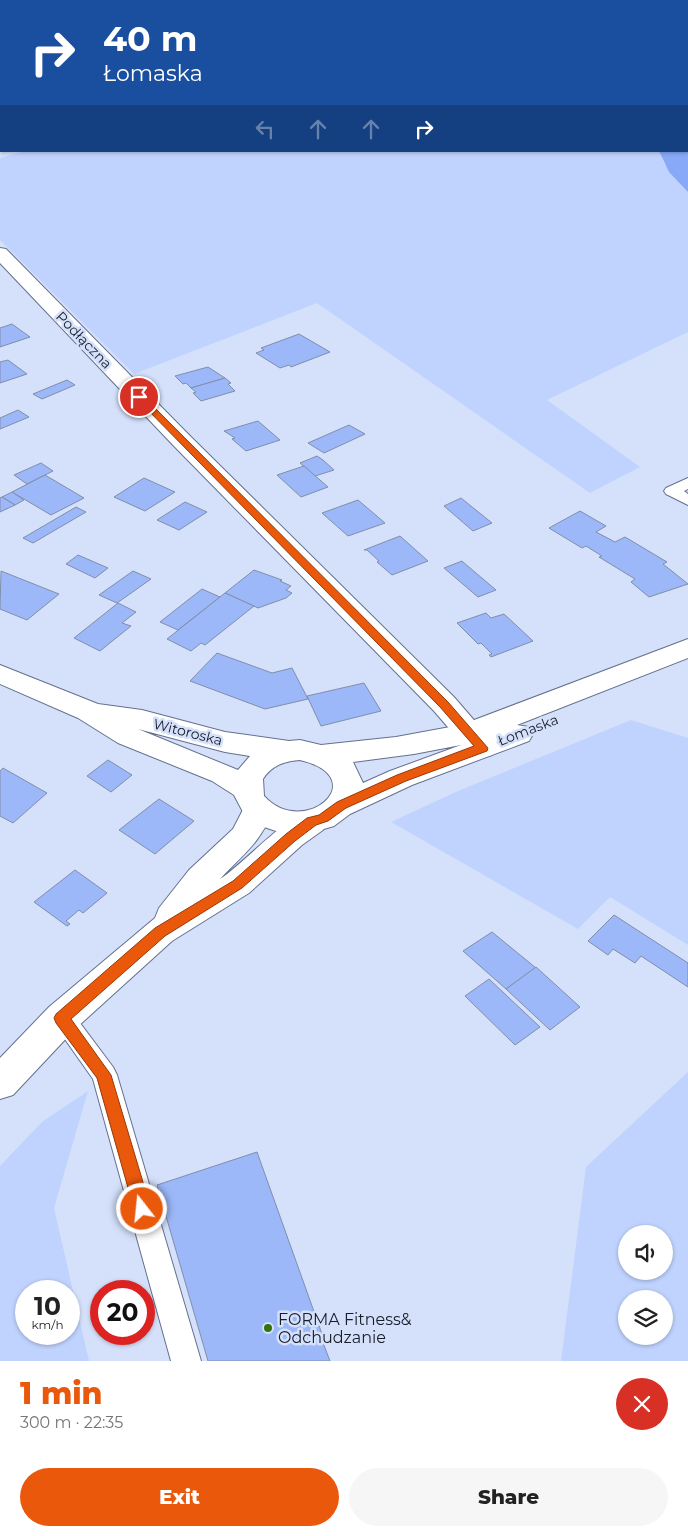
<!DOCTYPE html>
<meta charset="utf-8">
<style>
body{margin:0;font-family:Montserrat,sans-serif;background:#f6f6f6;color:#222;height:100vh;display:flex;flex-direction:column;font-size:19px;white-space:nowrap}
*{box-sizing:border-box;margin:0}
p{font-size:16px;color:#767676}
.icon{flex:none;width:28px;height:28px;fill:none;stroke:currentColor;stroke-width:2;stroke-linecap:round;stroke-linejoin:round}
.map{position:relative;height:1361px;overflow:hidden}
.side{display:flex;flex-direction:column;background:#fff;flex:1}
.side>*{flex:none}
.hud{position:absolute;left:0px;top:0px;width:689px;height:152px;box-shadow:0 1px 4px #0004;background:#1a4fa0;color:#fff;overflow:hidden}
.buttons{position:absolute;left:618px;top:1225px;display:grid;gap:10px}
.buttons a{display:grid;place-items:center;width:55px;height:55px;border-radius:50%;background:#fff;box-shadow:0 1px 4px #0004;font-size:25px}
.speed{position:absolute;left:15px;top:1280px;display:flex;gap:10px;font-size:25px;font-weight:700;text-align:center}
.speed>*{display:grid;place-content:center;width:65px;height:65px;border-radius:50%;background:#fff;box-shadow:0 1px 4px #0004;line-height:1}
.speed small{font-size:12px;font-weight:400}
.speed .limit{border:8px solid #d22;background:#fff;color:#111}
.pin{position:absolute;display:grid;place-items:center;width:42px;height:42px;color:#fff;margin:-21px;border:2px solid #fff;border-radius:50%;box-shadow:0 1px 5px #0007}
.me{position:absolute;width:55px;margin:-28px;rotate:344deg;stroke-linejoin:round;filter:drop-shadow(0 0 4px #0008)}
.turn{display:flex;align-items:center;gap:18px;height:105px;padding:0 20px;font-size:22px}
.turn .icon{width:65px;height:65px;stroke-width:2.5}
.turn b{display:block;font-size:35px;line-height:42px}
.lanes{display:flex;align-items:center;height:48px;padding:0 20px;background:#0003;justify-content:center;gap:25px;direction:ltr}
.lanes .off{opacity:.35}
.round{display:grid;place-items:center;flex:none;width:52px;height:52px;border-radius:26px;background:#f6f6f6}
.summary{display:flex;align-items:center;justify-content:space-between;height:85px;padding:0 20px}
h1{font-size:30px;font-weight:800;line-height:38px;color:#ea580c}
.action{display:flex;gap:10px;margin-top:auto;padding:10px 20px}
.action a{flex:1;height:58px;border-radius:30px;background:#ea580c;color:#fff;font-size:20px;font-weight:800;line-height:58px;text-align:center}
.action a+a{background:#f6f6f6;color:#222}
.map>svg:first-child{display:block}
.green{fill:#bfd3fe;fill-rule:evenodd}
.water{fill:#87a9f8}
.building{fill:#9cb8f8;stroke:#808eab}
.lines{fill:none;stroke-linecap:round;stroke-linejoin:round}
.service-casing{stroke:#64718d;stroke-width:2}
.minor-casing{stroke:#64718d;stroke-width:2}
.tertiary-casing{stroke:#64718d;stroke-width:2}
.secondary-casing{stroke:#64718d;stroke-width:2}
.service{fill:#fff;fill-rule:evenodd}
.minor{fill:#fff;fill-rule:evenodd}
.tertiary{fill:#fff;fill-rule:evenodd}
.secondary{fill:#fff;fill-rule:evenodd}
.route{fill:#ea580c;stroke:#983908}
.poi-dot{fill:#32730d;stroke:#d5e1fb;stroke-width:2}
.labels{text-anchor:middle;dominant-baseline:central;stroke-width:5;stroke-linejoin:round;paint-order:stroke}
.street-label{font-size:14px;fill:#181d29;stroke:#d5e1fb}
.near-poi-label{font-size:16px;fill:#181d29;stroke:#d5e1fb;text-anchor:start}
</style>
<div class="map">
<svg width="688" height="1361" viewBox="0 0 688 1361">
<rect width="100%" height="100%" fill="#d5e1fb"/>
<g class="green">
<path d="M0,0H582L584,1H1L0,66Z"/>
<path d="M25,151H659L664,163L688,192V332L547,400L640,467L590,493L317,303L134,374L0,240V158Z"/>
<path d="M631,720L688,738V945L610,897L578,929L391,822L458,791Z"/>
<path d="M688,1072V1361H561L586,1167ZM626,1234H664V1271H626ZM626,1299H664V1336H626Z"/>
<path d="M88,1091L54,1208L89,1361H0V1166L42,1122ZM26,1291H69V1334H26Z"/>
</g>
<path class="water" d="M688,110V192L669,172L659,151H688Z"/>
<g class="building">
<path d="M12,324L30,337L0,347V328Z"/>
<path d="M299,334L330,352L291,367L289,365L280,368L256,353L264,350L261,348Z"/>
<path d="M8,360L27,374L0,383V362Z"/>
<path d="M208,367L225,378L191,388L186,383L183,384L175,376Z"/>
<path d="M225,378L231,383L228,384L235,391L201,401L193,393L196,392L191,388Z"/>
<path d="M67,380L75,385L42,399L33,394Z"/>
<path d="M18,410L29,417L0,429V418Z"/>
<path d="M258,421L280,440L246,451L232,439L235,438L224,431Z"/>
<path d="M349,425L365,434L324,453L308,443Z"/>
<path d="M317,456L323,460L334,470L315,476L300,463Z"/>
<path d="M41,463L53,471L27,484L14,475Z"/>
<path d="M304,466L328,487L301,497L277,475Z"/>
<path d="M45,475L84,498L51,515L12,492Z"/>
<path d="M144,478L175,492L145,511L114,497Z"/>
<path d="M12,492L24,500L15,505L2,497Z"/>
<path d="M2,497L15,505L0,512V498Z"/>
<path d="M461,498L492,523L473,531L444,506Z"/>
<path d="M358,500L385,523L348,536L322,513Z"/>
<path d="M185,502L207,512L179,530L157,520Z"/>
<path d="M76,507L86,512L33,543L23,538Z"/>
<path d="M580,511L606,526L596,532L615,542L625,537L667,562L663,564L688,584L649,597L631,582L635,579L599,557L602,556L586,546L582,548L549,528Z"/>
<path d="M400,536L428,561L392,575L377,562L379,561L367,550H364Z"/>
<path d="M78,555L108,568L95,578L66,564Z"/>
<path d="M462,561L463,562L496,590L478,597L444,568Z"/>
<path d="M254,570L282,580L280,581L291,586L286,590L292,593L286,598L258,608L225,593Z"/>
<path d="M1,571L59,594L27,620L0,609Z"/>
<path d="M133,571L151,579L117,603L99,595Z"/>
<path d="M202,589L220,597L178,630L160,622Z"/>
<path d="M225,593L254,606L205,645L201,643L191,651L167,639Z"/>
<path d="M118,603L136,612L122,623L131,626L100,651L74,638Z"/>
<path d="M486,613L491,618L504,614L533,641L491,657L489,655L492,654L481,643L478,644L457,623Z"/>
<path d="M217,653L272,673L292,668L308,699L265,709L190,681Z"/>
<path d="M364,683L381,711L321,726L307,696Z"/>
<path d="M108,760L132,775L111,792L87,776Z"/>
<path d="M3,768L47,793L13,823L0,816V771Z"/>
<path d="M159,799L194,821L155,854L119,830Z"/>
<path d="M75,870L107,893L83,913L79,910L66,921L70,924L67,926L34,902Z"/>
<path d="M614,915L688,963V987L641,956L635,963L613,949L608,955L588,941Z"/>
<path d="M492,932L536,968L506,989L463,951Z"/>
<path d="M536,967L580,1007L550,1030L506,989Z"/>
<path d="M489,979L540,1027L515,1045L465,996Z"/>
<path d="M257,1152L322,1334L320,1335L330,1361H208L157,1185Z"/>
</g>
<g class="lines">
<defs>
<g id="service">
<path d="M688,478V489L684,491L688,494V505L666,494L664,491L666,488Z"/>
<path d="M62,1008L71,1011L113,1067L117,1075L201,1361H171L93,1079L50,1018L53,1011Z"/>
</g>
<path id="minor" d="M0,248L6,249L189,435L454,697L492,741L497,748L492,755L482,758L472,755L434,711L173,445L0,263Z"/>
<path id="tertiary" d="M258,799L269,802L273,810C260,844 243,854 220,879C241,866 290,812 311,811C315,811 320,813 323,814L327,822L323,830L302,845L249,893L172,941L75,1029L13,1095L0,1099V1058L49,1007L155,918L159,908L189,870L233,829L247,802Z"/>
<path id="secondary" d="M688,639V658L517,725L529,727L533,734L529,741L412,785L350,814L334,826L303,835L279,832L258,825L250,820L243,812L234,795L212,781L118,743L78,718L0,684V665L98,704L142,710L225,732L289,741L300,740L321,745L396,737L461,725ZM138,729L225,752L250,756L238,770ZM461,745L390,771L363,783L353,762L414,754ZM300,760C375,778 304,840 264,796L263,779C272,765 285,761 300,760Z"/>
</defs>
<use href="#service" class="service-casing"/>
<use href="#minor" class="minor-casing"/>
<use href="#tertiary" class="tertiary-casing"/>
<use href="#secondary" class="secondary-casing"/>
<use href="#service" class="service"/>
<use href="#minor" class="minor"/>
<use href="#tertiary" class="tertiary"/>
<use href="#secondary" class="secondary"/>
</g>
<path class="route" d="M139,394L142,395L448,702L488,748L487,751L406,781L346,808L328,821L316,825L295,841L242,888L165,936L71,1019L111,1075L151,1209L148,1214L142,1217L136,1214L134,1209L97,1078L56,1023L54,1018L56,1014L155,928L233,881L286,834L307,818L319,815L337,802L397,775L474,746L440,707L136,398L135,397Z"/>
<circle class="poi-dot" cx="268" cy="1328" r="5"/>
<g class="labels">
<g class="street-label">
<text transform="translate(84 340) rotate(46)">Podłączna</text>
<text transform="translate(528 730) rotate(-21)">Łomaska</text>
<text transform="translate(188 732) rotate(14)">Witoroska</text>
</g>
<g class="near-poi-label">
<text x="278" y="1319">FORMA Fitness&amp;<tspan x="278" dy="18">Odchudzanie</tspan></text>
</g>
</g>
</svg>
<div class="buttons">
<a><svg class="icon" aria-label="sound" viewBox="0 0 24 24"><path d="M4 9h4l5-4v14l-5-4H4zM17 9q2 3 0 6"/></svg></a>
<a><svg class="icon" aria-label="layers" viewBox="0 0 24 24"><path d="M12 4l9 5-9 5-9-5zM3 14l9 5 9-5"/></svg></a>
</div>
<div class="speed"><div>10<small>km/h</small></div><div class="limit">20</div></div>
<div class="pin" style="left:139px;top:397px;background:#d93025"><svg class="icon" aria-label="arrive" viewBox="0 0 24 24"><path d="M6 21V4h12l-3 4 3 4H6"/></svg></div>
<svg class="me" style="left:142px;top:1209px" viewBox="-20 -20 40 40"><circle r="17" fill="#ea580c" stroke="#fff" stroke-width="3"/><path d="M0-11L8 9 0 5-8 9z" fill="#fff"/></svg>
<div class="hud">
<div class="turn"><svg class="icon" aria-label="right" viewBox="0 0 24 24"><path d="M7 20v-9h11M14 6l5 5-5 5"/></svg><div><b>40 m</b>Łomaska</div></div>
<div class="lanes"><svg class="icon off" aria-label="left" viewBox="0 0 24 24"><path d="M17 20v-9H6M10 6l-5 5 5 5"/></svg><svg class="icon off" aria-label="ahead" viewBox="0 0 24 24"><path d="M12 20V5M6 11l6-6 6 6"/></svg><svg class="icon off" aria-label="ahead" viewBox="0 0 24 24"><path d="M12 20V5M6 11l6-6 6 6"/></svg><svg class="icon" aria-label="right" viewBox="0 0 24 24"><path d="M7 20v-9h11M14 6l5 5-5 5"/></svg></div>
</div>
</div>
<section class="side">
<div class="summary"><div><h1>1 min</h1><p>300 m · 22:35</p></div><a class="round" style="background:#d93025;color:#fff"><svg class="icon" aria-label="close" viewBox="0 0 24 24"><path d="M6 6l12 12M18 6L6 18"/></svg></a></div>
<div class="action"><a>Exit</a><a>Share</a></div>
</section>
